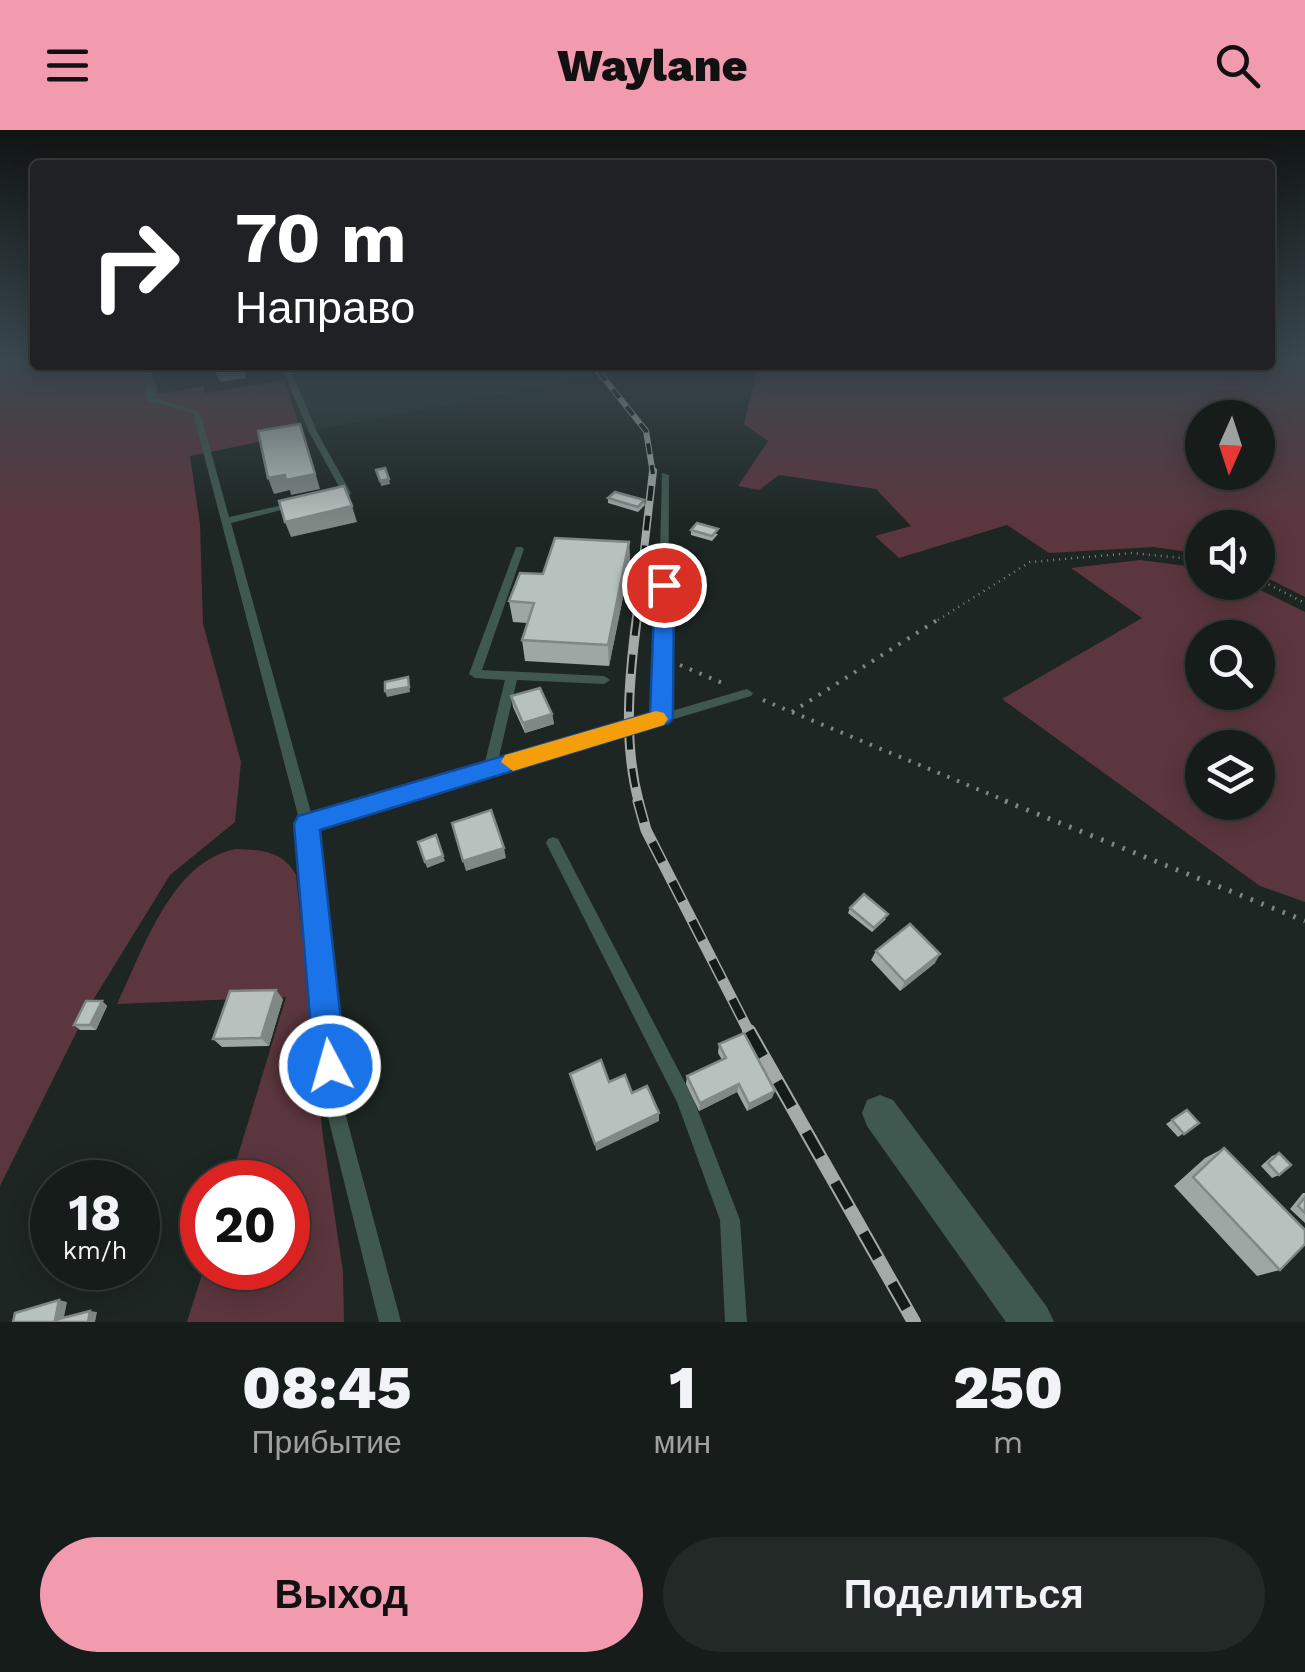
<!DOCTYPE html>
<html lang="ru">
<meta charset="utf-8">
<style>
body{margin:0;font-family:"Work Sans",sans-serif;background:#232927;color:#f1f3f6;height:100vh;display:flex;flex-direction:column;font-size:38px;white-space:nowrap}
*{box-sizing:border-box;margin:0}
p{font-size:32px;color:#9ea1a2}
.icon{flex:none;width:55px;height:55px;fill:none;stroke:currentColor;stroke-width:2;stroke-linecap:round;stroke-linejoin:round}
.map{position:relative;height:1192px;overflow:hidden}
.sheet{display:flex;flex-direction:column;background:#161c1a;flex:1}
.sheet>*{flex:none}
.hud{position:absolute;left:30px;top:30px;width:1245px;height:210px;border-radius:10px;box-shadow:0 5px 25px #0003,0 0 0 2px #353a39;background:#202124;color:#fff;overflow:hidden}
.needle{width:65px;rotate:183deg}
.buttons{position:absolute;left:1185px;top:270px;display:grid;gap:20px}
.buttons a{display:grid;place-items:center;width:90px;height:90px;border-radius:50%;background:#161c1a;box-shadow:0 5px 25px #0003,0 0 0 2px #353a39;font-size:50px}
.speed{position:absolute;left:30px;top:1030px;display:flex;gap:20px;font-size:50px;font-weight:700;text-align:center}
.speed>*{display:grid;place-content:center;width:130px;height:130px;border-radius:50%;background:#161c1a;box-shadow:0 5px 25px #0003,0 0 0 2px #353a39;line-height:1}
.speed small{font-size:25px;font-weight:400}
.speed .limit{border:15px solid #d22;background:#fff;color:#111}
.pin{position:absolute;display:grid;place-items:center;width:85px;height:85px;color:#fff;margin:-42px;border:5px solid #fff;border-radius:50%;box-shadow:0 2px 10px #0007}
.me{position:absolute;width:110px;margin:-55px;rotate:354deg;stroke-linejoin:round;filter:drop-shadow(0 0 8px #0008)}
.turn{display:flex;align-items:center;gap:35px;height:210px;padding:0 40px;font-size:45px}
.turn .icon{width:130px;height:130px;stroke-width:2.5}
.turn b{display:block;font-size:70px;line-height:85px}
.eta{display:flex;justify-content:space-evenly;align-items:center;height:170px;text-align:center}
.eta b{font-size:60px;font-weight:800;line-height:70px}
.action{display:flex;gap:20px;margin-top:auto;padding:20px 40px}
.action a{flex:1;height:115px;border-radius:60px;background:#f29aae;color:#111;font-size:40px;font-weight:800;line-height:115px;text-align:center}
.action a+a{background:#232927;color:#f1f3f6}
header{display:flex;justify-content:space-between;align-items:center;height:130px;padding:0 40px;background:#f29aae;color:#111;font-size:45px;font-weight:800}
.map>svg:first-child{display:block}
.built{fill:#21312b}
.green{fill:#5c363e;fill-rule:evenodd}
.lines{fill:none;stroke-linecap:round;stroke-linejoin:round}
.path-far2{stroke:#7f8783;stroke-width:2.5;stroke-dasharray:1 5;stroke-linecap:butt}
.path-far1{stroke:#7f8783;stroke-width:4;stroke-dasharray:2.5 8;stroke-linecap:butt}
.path{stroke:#7f8783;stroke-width:5;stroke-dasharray:2.5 9;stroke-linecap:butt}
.lane{fill:#405950;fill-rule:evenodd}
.street{fill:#405950;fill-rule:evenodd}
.rail-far4-casing{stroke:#a3aaa7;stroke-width:6}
.rail-far3-casing{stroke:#a3aaa7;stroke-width:8}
.rail-far2-casing{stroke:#a3aaa7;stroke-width:10}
.rail-far1-casing{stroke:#a3aaa7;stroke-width:11}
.rail-casing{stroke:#a3aaa7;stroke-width:14}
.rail-far4{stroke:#141c19;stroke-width:4;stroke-dasharray:11;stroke-linecap:butt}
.rail-far3{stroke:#141c19;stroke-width:5;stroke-dasharray:15;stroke-linecap:butt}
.rail-far2{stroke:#141c19;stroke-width:6;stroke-dasharray:19;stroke-linecap:butt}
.rail-far1{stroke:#141c19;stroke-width:8;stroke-dasharray:22;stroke-linecap:butt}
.rail{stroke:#141c19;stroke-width:10;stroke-dasharray:29;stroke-linecap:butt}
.wall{fill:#9da7a3}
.shaded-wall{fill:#808885}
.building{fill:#b7c2be;stroke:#808885;stroke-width:2.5}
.route{fill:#1a73e8;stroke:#114b97;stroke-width:2.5}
.slow{fill:#f59e0b}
</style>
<header><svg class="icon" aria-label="menu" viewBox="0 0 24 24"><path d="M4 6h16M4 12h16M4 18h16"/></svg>Waylane<svg class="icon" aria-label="search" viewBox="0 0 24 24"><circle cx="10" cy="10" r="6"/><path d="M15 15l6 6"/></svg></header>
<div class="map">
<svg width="1305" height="1192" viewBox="0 0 1305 1192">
<rect width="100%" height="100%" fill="#1d2622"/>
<path class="built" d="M279,235H652L302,303Z"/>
<g class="green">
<path d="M0,226H35V235H151L159,264L203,256L205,263L284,250L302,303L190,326L200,394L203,494L241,632L235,692L170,745L90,875L0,1056Z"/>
<path d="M1270,226H1305V467L1258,443V398H1202V424L1154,417L1049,423L1007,395L899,428L875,406L911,396L876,359L779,345L759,360L738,356L768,311L744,294L758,235H1270ZM1202,288H1258V342H1202Z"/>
<path d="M1140,430L1202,438V452L1246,453L1305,482V772L1260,756L1002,569L1142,488L1071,438ZM1202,508H1258V562H1202ZM1202,618H1258V672H1202Z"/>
<path d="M236,719C262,720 283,721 296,745L323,1007L343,1142L344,1192H187L204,1138H288V1052H230L286,867L117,874C143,821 171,731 236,719Z"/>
</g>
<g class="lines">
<g class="path-far2">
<path d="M1258,449L1305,473"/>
<path d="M938,490L1030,432L1132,423L1202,430"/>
</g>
<g class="path-far1">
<path d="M680,535L727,555"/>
<path d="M763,570L1011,673"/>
<path d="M792,582L942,487"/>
</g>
<path class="path" d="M1005,671L1305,791"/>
<g class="lane">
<path d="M142,235H150L155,268L200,282L229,387L296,372L301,375L231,393L312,686L484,636L505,550L475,548L469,544L516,417H522L524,419L482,540L604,546L610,550L604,554L517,550L498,631L656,585L662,343L669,345L668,582L747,559L753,563L751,566L314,697L343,975L401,1192H379L325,975L300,693L193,283L148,271Z"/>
<path d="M281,235H289L317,302L351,363L350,365L330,370L325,367L342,362L309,302Z"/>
<path d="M553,707L558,709L693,968L740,1090L747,1192H725L720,1090L677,972L546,713L548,709Z"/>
</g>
<path class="street" d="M880,965L893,970L1047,1177L1054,1192H1006L867,996L862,983L867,970Z"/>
<defs>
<path id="rail-far4" d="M599,242L646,301L653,344"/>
<path id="rail-far3" d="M636,490L653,341"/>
<path id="rail-far2" d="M637,487C629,548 623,613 639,673"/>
<path id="rail-far1" d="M638,671L646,700L750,904"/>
<path id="rail" d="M749,901L914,1192"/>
</defs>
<use href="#rail-far4" class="rail-far4-casing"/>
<use href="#rail-far3" class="rail-far3-casing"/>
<use href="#rail-far2" class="rail-far2-casing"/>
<use href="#rail-far1" class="rail-far1-casing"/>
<use href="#rail" class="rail-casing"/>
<use href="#rail-far4" class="rail-far4"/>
<use href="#rail-far3" class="rail-far3"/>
<use href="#rail-far2" class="rail-far2"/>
<use href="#rail-far1" class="rail-far1"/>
<use href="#rail" class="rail"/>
</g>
<g class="wall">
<path d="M608,368L644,370L645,375L638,382L608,373Z"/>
<path d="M691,400L718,404L712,411L691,405Z"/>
<path d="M629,412L630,433L609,536L525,531L522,510L527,493L513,492L509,471L543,444Z"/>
<path d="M511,566L552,584L554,594L525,603L513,577Z"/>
<path d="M850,778L886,789L872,802L848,783Z"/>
<path d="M876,821L935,833L900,861L871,830Z"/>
<path d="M283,869L269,916L222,917L213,909Z"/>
<path d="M102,871L107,876L96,900H80L74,895Z"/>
<path d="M719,914L772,968L747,981L737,962L699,981L686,954L687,946L722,930L718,923Z"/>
<path d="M1187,980L1199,993L1178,1007L1166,994Z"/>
<path d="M1224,1018L1280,1140L1257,1146L1174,1056L1205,1028Z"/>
<path d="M1279,1023V1045L1272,1048L1261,1036L1272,1026Z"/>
<path d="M1303,1063H1305V1093L1290,1079Z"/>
</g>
<g class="shaded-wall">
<path d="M235,235H248V236L243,237L246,248L220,252L214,239Z"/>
<path d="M305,308L320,359L291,365L290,360L274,364L268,348L285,345Z"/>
<path d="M389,349L390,354L381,356L380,351Z"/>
<path d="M352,376L357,392L291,407L285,392Z"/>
<path d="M629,412L630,433L609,536L608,515Z"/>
<path d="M408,547L410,562L387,567L385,561Z"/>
<path d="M552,584L554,594L525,603L523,593Z"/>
<path d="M504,718L506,728L466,741L463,731Z"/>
<path d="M443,726L445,731L427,738L425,732Z"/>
<path d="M940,824L935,833L900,861L905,852Z"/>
<path d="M276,860L283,869L269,916L261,908Z"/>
<path d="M102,871L107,876L96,900L90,895Z"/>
<path d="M739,954L737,962L699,981L700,973Z"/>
<path d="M775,961L772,968L747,981L749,974Z"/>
<path d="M659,983V991L596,1021L595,1014Z"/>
<path d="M59,1170L67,1172L63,1192L55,1190Z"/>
<path d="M90,1181L97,1182L95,1192H88Z"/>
</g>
<g class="building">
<path d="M213,235H235L214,239Z"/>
<path d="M300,294L315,344L286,350L285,345L268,348L258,301Z"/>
<path d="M385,338L389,349L380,351L376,340Z"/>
<path d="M344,356L352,376L285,392L279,371Z"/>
<path d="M615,362L644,370L638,377L608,368Z"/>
<path d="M697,393L718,399L712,406L691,400Z"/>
<path d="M555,408L629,412L608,515L522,510L534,473L509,471L520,443L543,444Z"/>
<path d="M408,547L409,557L385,561V552Z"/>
<path d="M540,558L552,584L523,593L511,566Z"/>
<path d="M491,680L504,718L463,731L452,693Z"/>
<path d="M436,705L443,726L425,732L418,712Z"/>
<path d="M864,764L888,784L874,798L850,778Z"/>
<path d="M910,794L940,824L905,852L876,821Z"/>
<path d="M276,860L261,908L213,909L230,861Z"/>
<path d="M86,871H102L90,895H74Z"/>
<path d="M744,903L775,961L749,974L739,954L700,973L687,946L726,928L719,914Z"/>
<path d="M601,930L609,952L625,945L632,963L647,956L659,983L595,1014L570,944Z"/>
<path d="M1187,980L1199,993L1184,1004L1172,990Z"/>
<path d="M1224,1018L1305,1100V1114L1280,1140L1193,1047Z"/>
<path d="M1279,1023L1291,1035L1279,1045L1268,1033Z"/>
<path d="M1305,1067V1083L1298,1076Z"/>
<path d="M59,1170L55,1190L90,1181L88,1192H13L15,1183Z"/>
</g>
<linearGradient id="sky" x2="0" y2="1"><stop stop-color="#101513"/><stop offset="0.58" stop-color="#3a474f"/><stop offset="1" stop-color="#3a474f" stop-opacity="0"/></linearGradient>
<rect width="1305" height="393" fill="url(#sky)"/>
<path class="route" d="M664,450L674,455L673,588L669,593L320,700L346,936L341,948L330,953L318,948L314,936L294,694L298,686L650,583L655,455Z"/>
<path class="slow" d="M656,581L664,583L668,589L664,595L513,641L501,632L505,625Z"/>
</svg>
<div class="buttons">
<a><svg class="needle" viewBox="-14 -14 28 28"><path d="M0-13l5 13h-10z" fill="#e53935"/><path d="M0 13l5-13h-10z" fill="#9ea1a2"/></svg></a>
<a><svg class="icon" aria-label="sound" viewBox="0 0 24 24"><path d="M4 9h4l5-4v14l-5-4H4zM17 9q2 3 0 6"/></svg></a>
<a><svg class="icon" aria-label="search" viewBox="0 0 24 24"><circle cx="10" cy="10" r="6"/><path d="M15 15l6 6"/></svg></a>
<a><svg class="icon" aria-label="layers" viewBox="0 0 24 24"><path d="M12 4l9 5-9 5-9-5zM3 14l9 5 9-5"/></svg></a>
</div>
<div class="speed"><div>18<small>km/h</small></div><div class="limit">20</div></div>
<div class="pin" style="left:664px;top:455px;background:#d93025"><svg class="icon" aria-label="arrive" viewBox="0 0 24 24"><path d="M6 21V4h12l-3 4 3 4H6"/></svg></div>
<svg class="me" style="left:330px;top:936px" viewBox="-20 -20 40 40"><circle r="17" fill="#1a73e8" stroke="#fff" stroke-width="3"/><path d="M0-11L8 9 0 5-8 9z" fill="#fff"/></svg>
<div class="hud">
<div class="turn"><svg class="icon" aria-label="right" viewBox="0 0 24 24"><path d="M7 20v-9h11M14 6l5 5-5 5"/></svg><div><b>70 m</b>Направо</div></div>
</div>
</div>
<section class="sheet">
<div class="eta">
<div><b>08:45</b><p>Прибытие</p></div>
<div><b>1</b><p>мин</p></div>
<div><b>250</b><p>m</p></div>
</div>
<div class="action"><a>Выход</a><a>Поделиться</a></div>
</section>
